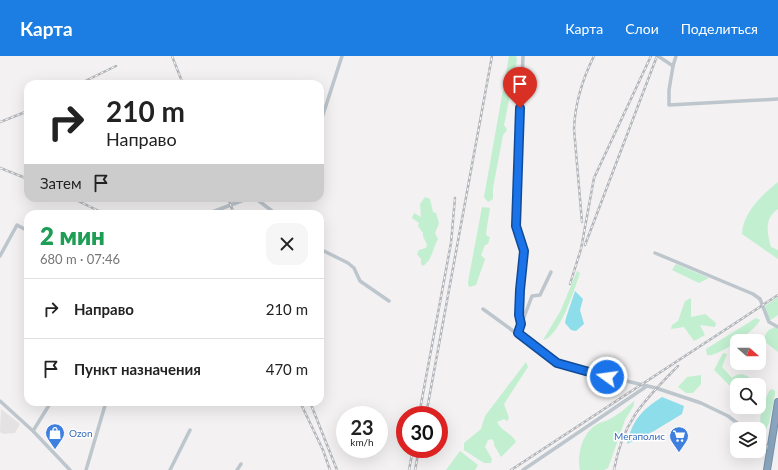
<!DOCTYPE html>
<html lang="ru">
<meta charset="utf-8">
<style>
body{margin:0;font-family:Lato,sans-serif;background:#f6f6f6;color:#222;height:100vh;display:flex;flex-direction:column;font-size:15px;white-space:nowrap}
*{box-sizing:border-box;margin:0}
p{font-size:13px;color:#767676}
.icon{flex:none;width:22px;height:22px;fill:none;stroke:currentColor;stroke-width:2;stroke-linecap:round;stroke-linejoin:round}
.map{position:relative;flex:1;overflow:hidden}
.details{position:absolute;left:24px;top:154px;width:300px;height:196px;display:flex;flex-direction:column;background:#fff;border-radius:12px;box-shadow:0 4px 16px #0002}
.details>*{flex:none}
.banner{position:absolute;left:24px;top:24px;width:300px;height:122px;border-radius:12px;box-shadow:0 4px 16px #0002;background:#fff;color:#222;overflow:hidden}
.needle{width:26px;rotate:111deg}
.fabs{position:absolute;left:730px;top:278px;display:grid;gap:8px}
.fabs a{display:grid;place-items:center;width:36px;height:36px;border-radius:8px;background:#fff;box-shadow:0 4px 16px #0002;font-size:20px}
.speed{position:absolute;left:336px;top:350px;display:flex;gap:8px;font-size:20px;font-weight:700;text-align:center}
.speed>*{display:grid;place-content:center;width:52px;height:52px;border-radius:50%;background:#fff;box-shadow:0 4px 16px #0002;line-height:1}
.speed small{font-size:10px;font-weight:400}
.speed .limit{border:6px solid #d22;background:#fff;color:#111}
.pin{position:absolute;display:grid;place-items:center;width:34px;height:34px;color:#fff;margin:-41px -17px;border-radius:50% 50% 50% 0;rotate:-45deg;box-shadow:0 0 4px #0007}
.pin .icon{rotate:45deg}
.me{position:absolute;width:44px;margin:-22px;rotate:284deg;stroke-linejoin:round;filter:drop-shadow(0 0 3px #0008)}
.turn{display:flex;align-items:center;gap:14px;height:84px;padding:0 16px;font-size:18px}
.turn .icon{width:52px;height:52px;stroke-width:2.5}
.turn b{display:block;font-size:28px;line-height:34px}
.then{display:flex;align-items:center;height:38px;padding:0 16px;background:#0003;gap:8px;font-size:15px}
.round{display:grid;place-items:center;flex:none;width:42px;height:42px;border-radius:12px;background:#f6f6f6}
.summary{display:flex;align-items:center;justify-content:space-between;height:68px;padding:0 16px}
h1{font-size:24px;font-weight:800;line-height:30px;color:#1e9e55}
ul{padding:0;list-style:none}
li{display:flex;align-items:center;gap:12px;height:60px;padding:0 16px;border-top:1px solid #e0e0e0}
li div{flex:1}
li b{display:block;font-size:15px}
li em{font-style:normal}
header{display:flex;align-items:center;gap:24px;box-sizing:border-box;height:56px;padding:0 20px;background:#1c7ee2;color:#fff}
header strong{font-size:19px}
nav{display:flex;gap:22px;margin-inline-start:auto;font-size:14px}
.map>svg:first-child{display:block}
.education{fill:#e4e2e3}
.green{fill:#c1efd0}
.water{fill:#8eddeb}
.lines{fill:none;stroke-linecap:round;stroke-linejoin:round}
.highway-casing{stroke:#7591aa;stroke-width:8}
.street{stroke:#bdc6cd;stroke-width:3.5}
.highway{stroke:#89a6be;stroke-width:6}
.rail-casing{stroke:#b3b6bb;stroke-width:2.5}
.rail{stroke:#fff;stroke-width:1;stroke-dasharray:3;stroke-linecap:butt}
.route-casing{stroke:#114b97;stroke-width:10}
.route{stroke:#1a73e8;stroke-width:7}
.labels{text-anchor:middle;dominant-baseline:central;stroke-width:3;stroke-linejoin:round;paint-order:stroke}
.shop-label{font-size:10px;fill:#366cbe;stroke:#fff;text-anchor:start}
</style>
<header>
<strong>Карта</strong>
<nav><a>Карта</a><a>Слои</a><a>Поделиться</a></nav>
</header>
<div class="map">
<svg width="778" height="414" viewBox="0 0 778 414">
<rect width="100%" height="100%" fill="#f3f1f1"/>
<path class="education" d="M1,353L20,368L15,377L3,378L0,376Z"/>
<g class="green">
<path d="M509,0H516L517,4L504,69L507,74L503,79L493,132V143L488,146L484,141Z"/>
<path d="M778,126V153C764,162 767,177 771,191L778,194V203L742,178C743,156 762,139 778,126Z"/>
<path d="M425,141L430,143L433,156L436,157L439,167L435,177L438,183C432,193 433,203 423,210L421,208V203L417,198L419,194L426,192L427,189L423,180V177L418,170L419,167L412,162L414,157L421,161L420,148Z"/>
<path d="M482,151L490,152L486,177L487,180L490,181L488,188L485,189L481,199L485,203L476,229L470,231L468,229V226Z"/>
<path d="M676,208L709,222L699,227L672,214Z"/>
<path d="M577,215L580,217C575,232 559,282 543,284L561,254Z"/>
<path d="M778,241V259L769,265L765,250Z"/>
<path d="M691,242V261L705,258L716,267L715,271L700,269L705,279L694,285L684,271L671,273L672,269L678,265L685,245Z"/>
<path d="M756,262L760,264C756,274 717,302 707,299L706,293Z"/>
<path d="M775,271L778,273V296L764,285C765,277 767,274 775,271Z"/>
<path d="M723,297L727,298L722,311L732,322C738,317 743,317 750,322L745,329H737V333L731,331L714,314Z"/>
<path d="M526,306L528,311L504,348L509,362L507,365L504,363L497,366C501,375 513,378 516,386L501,401L494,389V386L492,383L488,384L485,391L492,403L491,407H484L464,394V387L481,373L485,360Z"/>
<path d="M701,319V328L693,337H686L678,331L687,321Z"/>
<path d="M772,333L775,335V338L769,367L765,376C754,367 765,345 769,335Z"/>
<path d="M634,345V349L625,364L608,412L604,414H580C577,398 582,378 596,369C600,366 604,366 608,364C617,360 626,352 634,345Z"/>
<path d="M460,395L478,409L475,414H446Z"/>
</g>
<g class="water">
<path d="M575,235L583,243L580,254L584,268L576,275L571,274L565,267L566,262Z"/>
<path d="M662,341L684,350L682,358L654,375L627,388C632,364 642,354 662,341Z"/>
</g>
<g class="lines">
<defs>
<path id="highway" d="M767,414L778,346"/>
</defs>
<use href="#highway" class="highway-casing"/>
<g class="street">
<path d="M658,0L673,10L669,34V49L778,43"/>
<path d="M673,10L676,0"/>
<path d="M320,68L342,0"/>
<path d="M255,142L276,158"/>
<path d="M207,158L249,142"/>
<path d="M320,193L348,207L354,212L360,225L389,245"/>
<path d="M655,197L753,238L760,243L769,266L778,271"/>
<path d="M0,200L17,169L28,175"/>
<path d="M483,253L557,307L571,312L656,332L701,347L728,360L745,373"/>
<path d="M521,268C516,244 524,221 524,197C524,188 519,178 516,170L523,0"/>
<path d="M518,277L532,240L540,239L551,216"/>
<path d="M0,345L33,375L70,414"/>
<path d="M33,375L51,346"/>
<path d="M759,384L770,393"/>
<path d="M86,414L106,346"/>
<path d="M170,414L190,374"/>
<path d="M237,414L241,408"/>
<path d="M523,414L647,330"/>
</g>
<use href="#highway" class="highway"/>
<defs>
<g id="rail">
<path d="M172,0L183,28"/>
<path d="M79,28L116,10"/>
<path d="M0,66L28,55"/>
<path d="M0,112L28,123"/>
<path d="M72,142L105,158"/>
<path d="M228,142L234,158"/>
<path d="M582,166L574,73C575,47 582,24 594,0"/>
<path d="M585,189L657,0"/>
<path d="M570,228L581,193L594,122L651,0"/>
<path d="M300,346L323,394L330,414"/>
<path d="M310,346L337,414"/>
<path d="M419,359L451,187L455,142"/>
<path d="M426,359L492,0"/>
<path d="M409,414L413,393"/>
<path d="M415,414L419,393"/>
<path d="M511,414L778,239"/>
<path d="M614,414C623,364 644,345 678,310"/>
</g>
</defs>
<use href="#rail" class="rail-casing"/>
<use href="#rail" class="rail"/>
</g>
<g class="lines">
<defs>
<path id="route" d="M520,52L516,170L524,195L520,234L519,259L521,268L518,277L557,307L607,321"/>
</defs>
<use href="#route" class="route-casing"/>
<use href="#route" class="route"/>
</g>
<defs>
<symbol id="shop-pin" viewBox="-11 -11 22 30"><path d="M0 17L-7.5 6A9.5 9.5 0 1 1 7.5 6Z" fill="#3f7fe0" stroke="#fff"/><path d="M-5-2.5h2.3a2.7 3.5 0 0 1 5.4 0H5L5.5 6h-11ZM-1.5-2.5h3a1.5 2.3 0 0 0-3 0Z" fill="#fff"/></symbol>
<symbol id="supermarket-pin" viewBox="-11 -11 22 30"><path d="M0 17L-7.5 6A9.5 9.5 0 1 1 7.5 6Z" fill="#3f7fe0" stroke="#fff"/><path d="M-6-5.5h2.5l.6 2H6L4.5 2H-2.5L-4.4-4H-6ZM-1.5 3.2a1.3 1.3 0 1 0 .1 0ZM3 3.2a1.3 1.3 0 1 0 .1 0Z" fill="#fff"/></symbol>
</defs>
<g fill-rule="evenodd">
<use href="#shop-pin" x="44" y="366" width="22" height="30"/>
<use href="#supermarket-pin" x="668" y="369" width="22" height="30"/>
</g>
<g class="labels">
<g class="shop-label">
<text x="69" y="377">Ozon</text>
<text x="665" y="380" text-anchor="end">Мегаполис</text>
</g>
</g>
</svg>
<div class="fabs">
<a><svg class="needle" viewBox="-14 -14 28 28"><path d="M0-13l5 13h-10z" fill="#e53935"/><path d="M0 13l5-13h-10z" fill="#767676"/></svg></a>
<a><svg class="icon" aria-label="search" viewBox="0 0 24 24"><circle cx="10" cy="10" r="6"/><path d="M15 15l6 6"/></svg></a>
<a><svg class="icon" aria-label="layers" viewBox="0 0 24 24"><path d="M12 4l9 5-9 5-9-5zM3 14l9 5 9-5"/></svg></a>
</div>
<div class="speed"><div>23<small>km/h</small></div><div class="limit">30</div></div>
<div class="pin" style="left:520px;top:52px;background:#d93025"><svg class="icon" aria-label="arrive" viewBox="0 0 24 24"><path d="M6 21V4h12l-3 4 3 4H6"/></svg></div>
<svg class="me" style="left:607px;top:321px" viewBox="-20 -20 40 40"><circle r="17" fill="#1a73e8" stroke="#fff" stroke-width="3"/><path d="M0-11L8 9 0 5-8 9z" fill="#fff"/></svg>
<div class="banner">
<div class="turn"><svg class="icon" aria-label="right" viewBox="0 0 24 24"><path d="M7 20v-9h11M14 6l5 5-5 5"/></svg><div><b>210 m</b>Направо</div></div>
<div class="then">Затем<svg class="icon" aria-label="arrive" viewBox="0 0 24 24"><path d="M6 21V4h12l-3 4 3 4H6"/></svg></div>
</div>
<section class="details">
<div class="summary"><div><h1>2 мин</h1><p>680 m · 07:46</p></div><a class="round"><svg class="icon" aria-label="close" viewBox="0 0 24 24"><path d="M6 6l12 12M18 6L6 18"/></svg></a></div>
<ul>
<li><svg class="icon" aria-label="right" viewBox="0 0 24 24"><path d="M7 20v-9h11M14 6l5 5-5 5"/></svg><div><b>Направо</b></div><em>210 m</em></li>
<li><svg class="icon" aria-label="arrive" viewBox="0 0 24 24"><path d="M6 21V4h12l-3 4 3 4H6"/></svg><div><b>Пункт назначения</b></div><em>470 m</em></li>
</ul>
</section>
</div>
